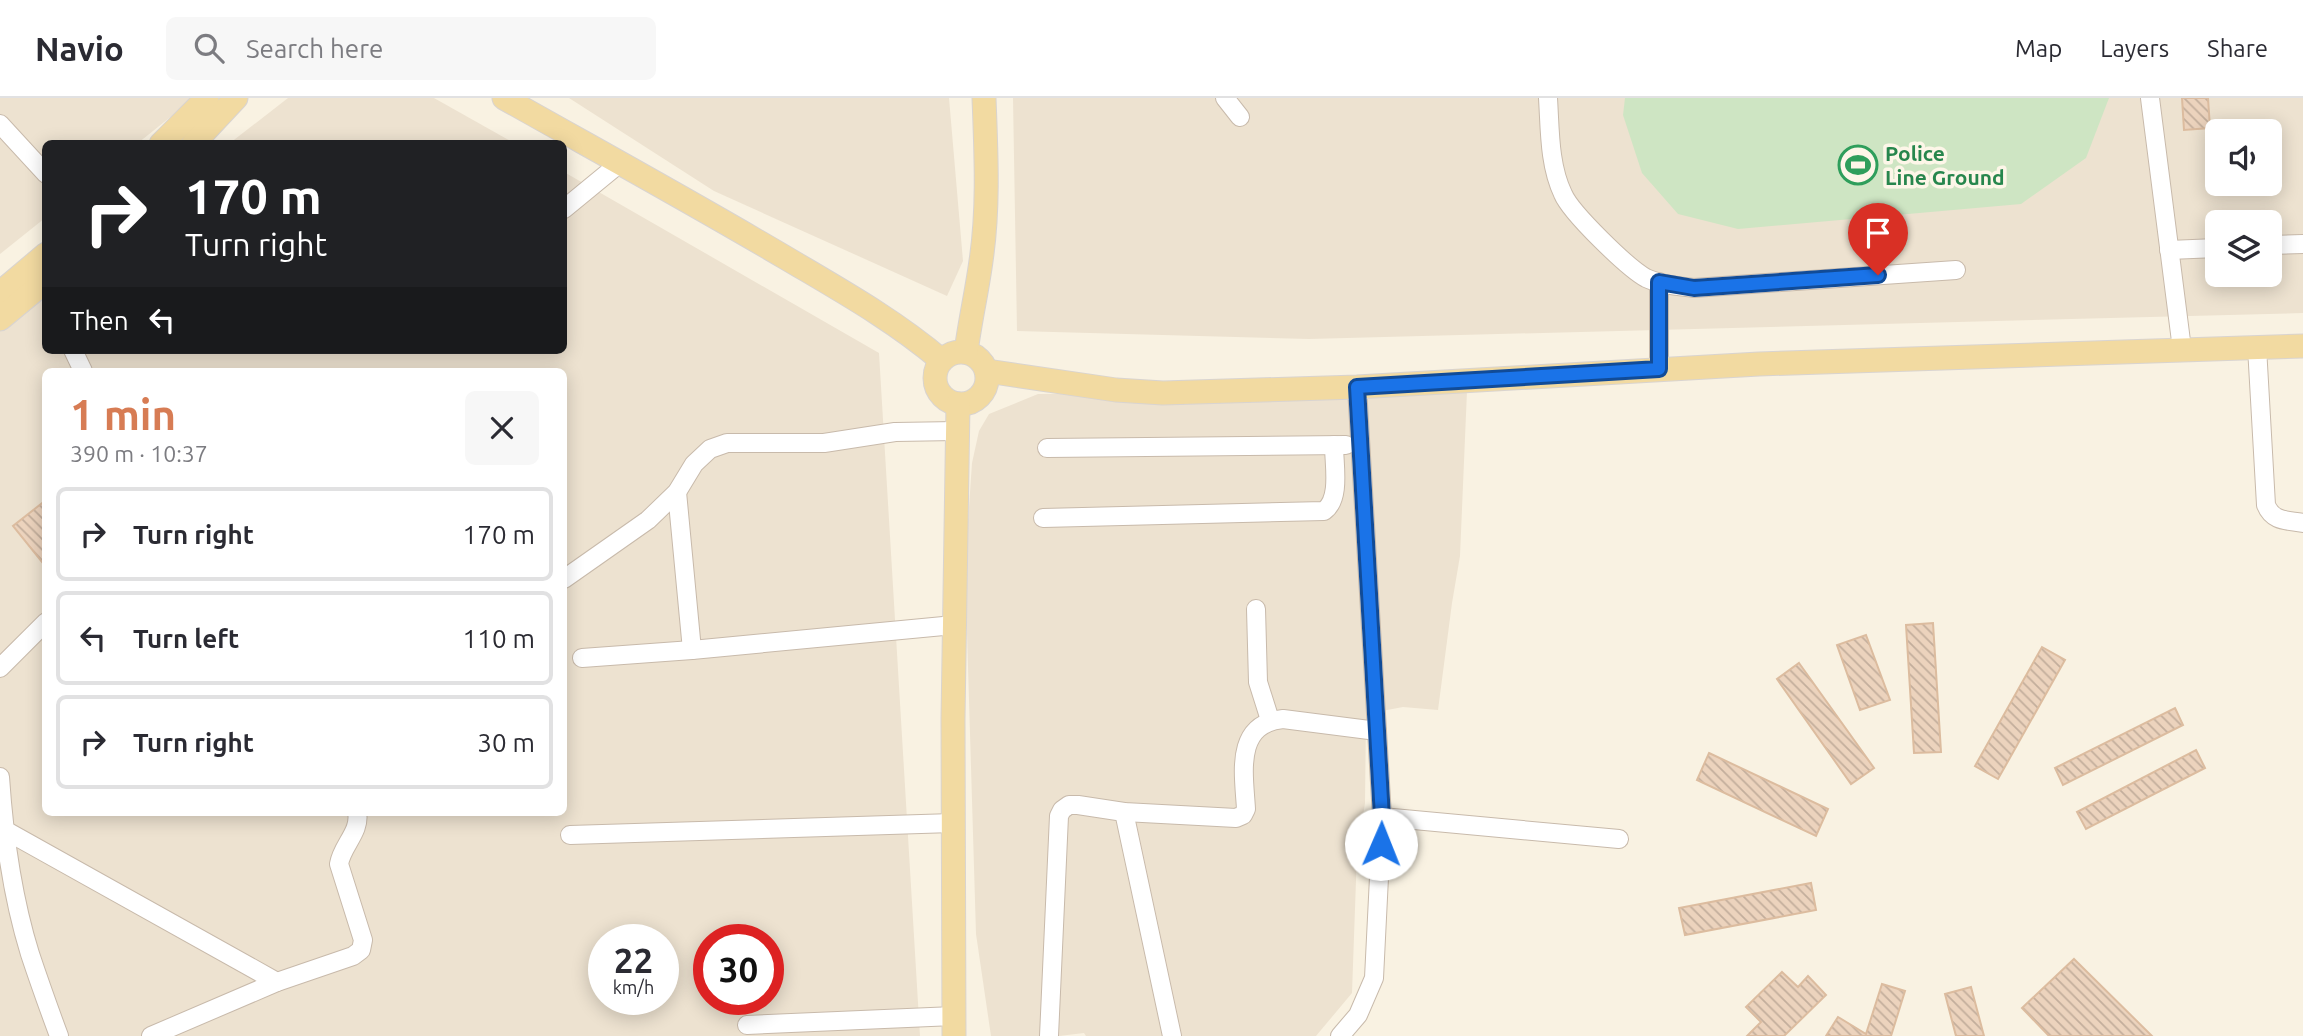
<!DOCTYPE html>
<meta charset="utf-8">
<style>
body{margin:0;font-family:Ubuntu,sans-serif;background:#f7f7f7;color:#2b2b33;height:100vh;display:flex;flex-direction:column;font-size:26px;white-space:nowrap}
*{box-sizing:border-box;margin:0}
p{font-size:23px;color:#7c7c81}
.icon{flex:none;width:38px;height:38px;fill:none;stroke:currentColor;stroke-width:2;stroke-linecap:round;stroke-linejoin:round}
.map{position:relative;flex:1;overflow:hidden}
.side{position:absolute;left:42px;top:270px;width:525px;height:448px;display:flex;flex-direction:column;background:#fff;border-radius:10px;box-shadow:0 4px 18px #0003}
.side>*{flex:none}
.top-card{position:absolute;left:42px;top:42px;width:525px;height:214px;border-radius:10px;box-shadow:0 4px 18px #0003;background:#202124;color:#fff;overflow:hidden}
.buttons{position:absolute;left:2205px;top:21px;display:grid;gap:14px}
.buttons a{display:grid;place-items:center;width:77px;height:77px;border-radius:10px;background:#fff;box-shadow:0 4px 18px #0003;font-size:35px}
.speed{position:absolute;left:588px;top:826px;display:flex;gap:14px;font-size:35px;font-weight:700;text-align:center}
.speed>*{display:grid;place-content:center;width:91px;height:91px;border-radius:50%;background:#fff;box-shadow:0 4px 18px #0003;line-height:1}
.speed small{font-size:18px;font-weight:400}
.speed .limit{border:10px solid #d22;background:#fff;color:#111}
.pin{position:absolute;display:grid;place-items:center;width:60px;height:60px;color:#fff;margin:-72px -30px;border-radius:50% 50% 50% 0;rotate:-45deg;box-shadow:0 0 7px #0007}
.pin .icon{rotate:45deg}
.me{position:absolute;width:77px;margin:-38px;rotate:1deg;stroke-linejoin:round;filter:drop-shadow(0 0 5px #0008)}
.turn{display:flex;align-items:center;gap:24px;height:147px;padding:0 28px;font-size:32px}
.turn .icon{width:91px;height:91px;stroke-width:2.5}
.turn b{display:block;font-size:49px;line-height:60px}
.then{display:flex;align-items:center;height:66px;padding:0 28px;background:#0003;gap:14px;font-size:26px}
.round{display:grid;place-items:center;flex:none;width:74px;height:74px;border-radius:10px;background:#f7f7f7}
.head{display:flex;align-items:center;justify-content:space-between;height:119px;padding:0 28px}
h1{font-size:42px;font-weight:600;line-height:52px;color:#d77c54}
ul{padding:0;list-style:none}
li{display:flex;align-items:center;gap:21px;height:94px;margin:0 14px 10px;padding:0 14px;border:4px solid #e1e1e2;border-radius:10px}
li div{flex:1}
li b{display:block;font-size:26px}
li em{font-style:normal}
header{display:flex;align-items:center;gap:42px;box-sizing:border-box;height:98px;padding:0 35px;background:#fff;border-bottom:2px solid #e1e1e2}
header strong{font-size:33px}
nav{display:flex;gap:38px;margin-inline-start:auto;font-size:24px}
.search{width:490px;height:63px;background:#f7f7f7;display:flex;align-items:center;gap:18px;box-sizing:border-box;padding:0 24px;border-radius:10px;color:#7c7c81;font-size:26px}
.map>svg:first-child{display:block}
.residential{fill:#ede2d0;fill-rule:evenodd}
.garden{fill:#cee5c3}
.building{fill:url(#building-back-hatch);stroke:#dcbc9f;stroke-width:2}
.lines{fill:none;stroke-linecap:round;stroke-linejoin:round}
.minor-casing{stroke:#c8baab;stroke-width:20}
.major-casing{stroke:#d9d4d0;stroke-width:25}
.minor{stroke:#fff;stroke-width:18}
.major{stroke:#f2daa1;stroke-width:23}
.route-casing{stroke:#114b97;stroke-width:18}
.route{stroke:#1a73e8;stroke-width:12}
.labels{text-anchor:middle;dominant-baseline:central;stroke-width:7;stroke-linejoin:round;paint-order:stroke}
.leisure-label{font-size:21px;font-weight:bold;fill:#27864d;stroke:#fdf6e8;text-anchor:start}
</style>
<header>
<strong>Navio</strong>
<div class="search"><svg class="icon" aria-label="search" viewBox="0 0 24 24"><circle cx="10" cy="10" r="6"/><path d="M15 15l6 6"/></svg>Search here</div>
<nav><a>Map</a><a>Layers</a><a>Share</a></nav>
</header>
<div class="map">
<svg width="2303" height="938" viewBox="0 0 2303 938">
<defs>
<pattern id="building-back-hatch" width="6" height="6" patternUnits="userSpaceOnUse" patternTransform="scale(1.75)"><rect width="6" height="6" fill="#ecd3bd"/><path d="M-1 5l2 2M0 0l6 6M5-1l2 2" fill="none" stroke="#c3ae9c"/></pattern>
</defs>
<rect width="100%" height="100%" fill="#f9f2e2"/>
<g class="residential">
<path d="M0,0H194L138,45L46,46L45,120L0,156Z"/>
<path d="M288,0H434L514,45H230Z"/>
<path d="M569,0H949L963,163L947,198L714,93Z"/>
<path d="M1013,0H2303V215L1309,241L1017,233ZM2217,33H2270V86H2217ZM2217,124H2270V177H2217Z"/>
<path d="M564,74L879,255L920,938H0V227L45,191L46,252H564ZM46,273H564V714H46ZM604,842H663V901H604ZM709,842H768V901H709Z"/>
<path d="M1467,293L1460,458L1452,505L1438,612L1403,609L1366,616L1365,705L1357,754L1352,895L1316,938H1086L1084,935L1059,938H991L976,836L965,468L972,365L979,333L989,316L1038,296Z"/>
</g>
<path class="garden" d="M1625,0H2109L2086,60L2021,106L1738,131L1678,116L1642,75L1623,17Z"/>
<g class="building">
<path d="M2182,0H2208L2210,30L2184,32Z"/>
<path d="M46,402V469L13,428Z"/>
<path d="M1933,525L1941,654L1914,655L1906,527Z"/>
<path d="M1866,537L1890,602L1860,612L1837,547Z"/>
<path d="M2042,549L2065,562L1998,681L1975,668Z"/>
<path d="M1799,565L1874,670L1851,686L1777,581Z"/>
<path d="M2175,610L2183,627L2063,687L2055,670Z"/>
<path d="M2196,652L2205,670L2086,731L2077,714Z"/>
<path d="M1709,655L1828,711L1816,738L1697,682Z"/>
<path d="M1811,785L1816,812L1685,837L1679,810Z"/>
<path d="M2074,861L2152,938H2049L2022,910Z"/>
<path d="M1782,874L1798,889L1808,878L1826,897L1784,938H1747L1761,924L1746,909Z"/>
<path d="M1882,886L1905,893L1891,938H1826L1838,919L1866,936Z"/>
<path d="M1971,889L1984,938H1956L1945,896Z"/>
</g>
<g class="lines">
<defs>
<g id="minor">
<path d="M1225,0L1240,19"/>
<path d="M1548,0C1550,31 1549,67 1563,96C1571,115 1628,170 1646,180C1661,187 1678,188 1694,190L1956,172"/>
<path d="M2150,0L2182,251"/>
<path d="M0,26L46,76"/>
<path d="M564,111L620,65"/>
<path d="M2270,147L2303,146"/>
<path d="M2169,152L2217,150"/>
<path d="M1659,184V271"/>
<path d="M2257,249L2266,407C2273,424 2287,422 2303,425"/>
<path d="M73,252L83,273"/>
<path d="M1047,350L1346,347"/>
<path d="M677,394L692,552"/>
<path d="M1043,420L1324,413C1341,401 1334,367 1334,347"/>
<path d="M564,481L648,422L677,394L694,366L710,351L727,345H824L895,334L956,333"/>
<path d="M1256,511L1258,584L1270,622"/>
<path d="M582,560L692,552L954,527"/>
<path d="M0,570L46,524"/>
<path d="M0,679C4,739 12,798 30,856C39,883 49,911 59,938"/>
<path d="M1124,714L1172,938"/>
<path d="M1382,719L1619,741"/>
<path d="M3,731L277,884"/>
<path d="M570,737L953,725"/>
<path d="M747,927L954,918"/>
<path d="M151,938L277,884L353,858L361,852L363,842L339,766C342,747 361,734 357,714"/>
<path d="M1049,938L1059,718L1062,712L1069,707H1078L1124,714L1236,720L1243,717L1246,711C1244,676 1234,626 1283,621L1377,633"/>
<path d="M1340,938L1358,917L1374,880L1382,719L1357,289"/>
</g>
<g id="major">
<path d="M504,0C598,53 693,105 786,160C840,192 894,222 941,262"/>
<path d="M161,46L207,0"/>
<path d="M193,46L236,0"/>
<path d="M0,195L46,156"/>
<path d="M0,221L46,183"/>
<circle cx="961" cy="280" r="26"/>
<path d="M966,254C970,223 977,193 981,163C989,109 986,54 984,0"/>
<path d="M987,273L1116,292L1163,295L1357,289L1759,266L2303,248"/>
<path d="M954,938L953,621L958,306"/>
</g>
</defs>
<use href="#minor" class="minor-casing"/>
<use href="#major" class="major-casing"/>
<use href="#minor" class="minor"/>
<use href="#major" class="major"/>
</g>
<g class="lines">
<defs>
<path id="route" d="M1381,746L1382,719L1357,289L1659,271V184L1694,190L1878,177"/>
</defs>
<use href="#route" class="route-casing"/>
<use href="#route" class="route"/>
</g>
<defs>
<symbol id="stadium-ring" viewBox="-11 -11 22 22"><circle r="9.5" fill="#fdf6e8" stroke="#2e9e5b" stroke-width="1.5"/><path d="M0-5a6.5 5 0 1 0 0 10a6.5 5 0 1 0 0-10ZM-3.5-1.8h7v3.6h-7Z" fill="#2e9e5b"/></symbol>
</defs>
<g fill-rule="evenodd">
<use href="#stadium-ring" x="1836" y="45" width="44" height="44"/>
</g>
<g class="labels">
<g class="leisure-label">
<text x="1885" y="55">Police<tspan x="1885" dy="24">Line Ground</tspan></text>
</g>
</g>
</svg>
<div class="buttons">
<a><svg class="icon" aria-label="sound" viewBox="0 0 24 24"><path d="M4 9h4l5-4v14l-5-4H4zM17 9q2 3 0 6"/></svg></a>
<a><svg class="icon" aria-label="layers" viewBox="0 0 24 24"><path d="M12 4l9 5-9 5-9-5zM3 14l9 5 9-5"/></svg></a>
</div>
<div class="speed"><div>22<small>km/h</small></div><div class="limit">30</div></div>
<div class="pin" style="left:1878px;top:177px;background:#d93025"><svg class="icon" aria-label="arrive" viewBox="0 0 24 24"><path d="M6 21V4h12l-3 4 3 4H6"/></svg></div>
<svg class="me" style="left:1381px;top:746px" viewBox="-20 -20 40 40"><circle r="19" fill="#fff"/><path d="M0-13L10 11 0 6-10 11z" fill="#1a73e8"/></svg>
<div class="top-card">
<div class="turn"><svg class="icon" aria-label="right" viewBox="0 0 24 24"><path d="M7 20v-9h11M14 6l5 5-5 5"/></svg><div><b>170 m</b>Turn right</div></div>
<div class="then">Then<svg class="icon" aria-label="left" viewBox="0 0 24 24"><path d="M17 20v-9H6M10 6l-5 5 5 5"/></svg></div>
</div>
<section class="side">
<div class="head"><div><h1>1 min</h1><p>390 m · 10:37</p></div><a class="round"><svg class="icon" aria-label="close" viewBox="0 0 24 24"><path d="M6 6l12 12M18 6L6 18"/></svg></a></div>
<ul>
<li><svg class="icon" aria-label="right" viewBox="0 0 24 24"><path d="M7 20v-9h11M14 6l5 5-5 5"/></svg><div><b>Turn right</b></div><em>170 m</em></li>
<li><svg class="icon" aria-label="left" viewBox="0 0 24 24"><path d="M17 20v-9H6M10 6l-5 5 5 5"/></svg><div><b>Turn left</b></div><em>110 m</em></li>
<li><svg class="icon" aria-label="right" viewBox="0 0 24 24"><path d="M7 20v-9h11M14 6l5 5-5 5"/></svg><div><b>Turn right</b></div><em>30 m</em></li>
</ul>
</section>
</div>
